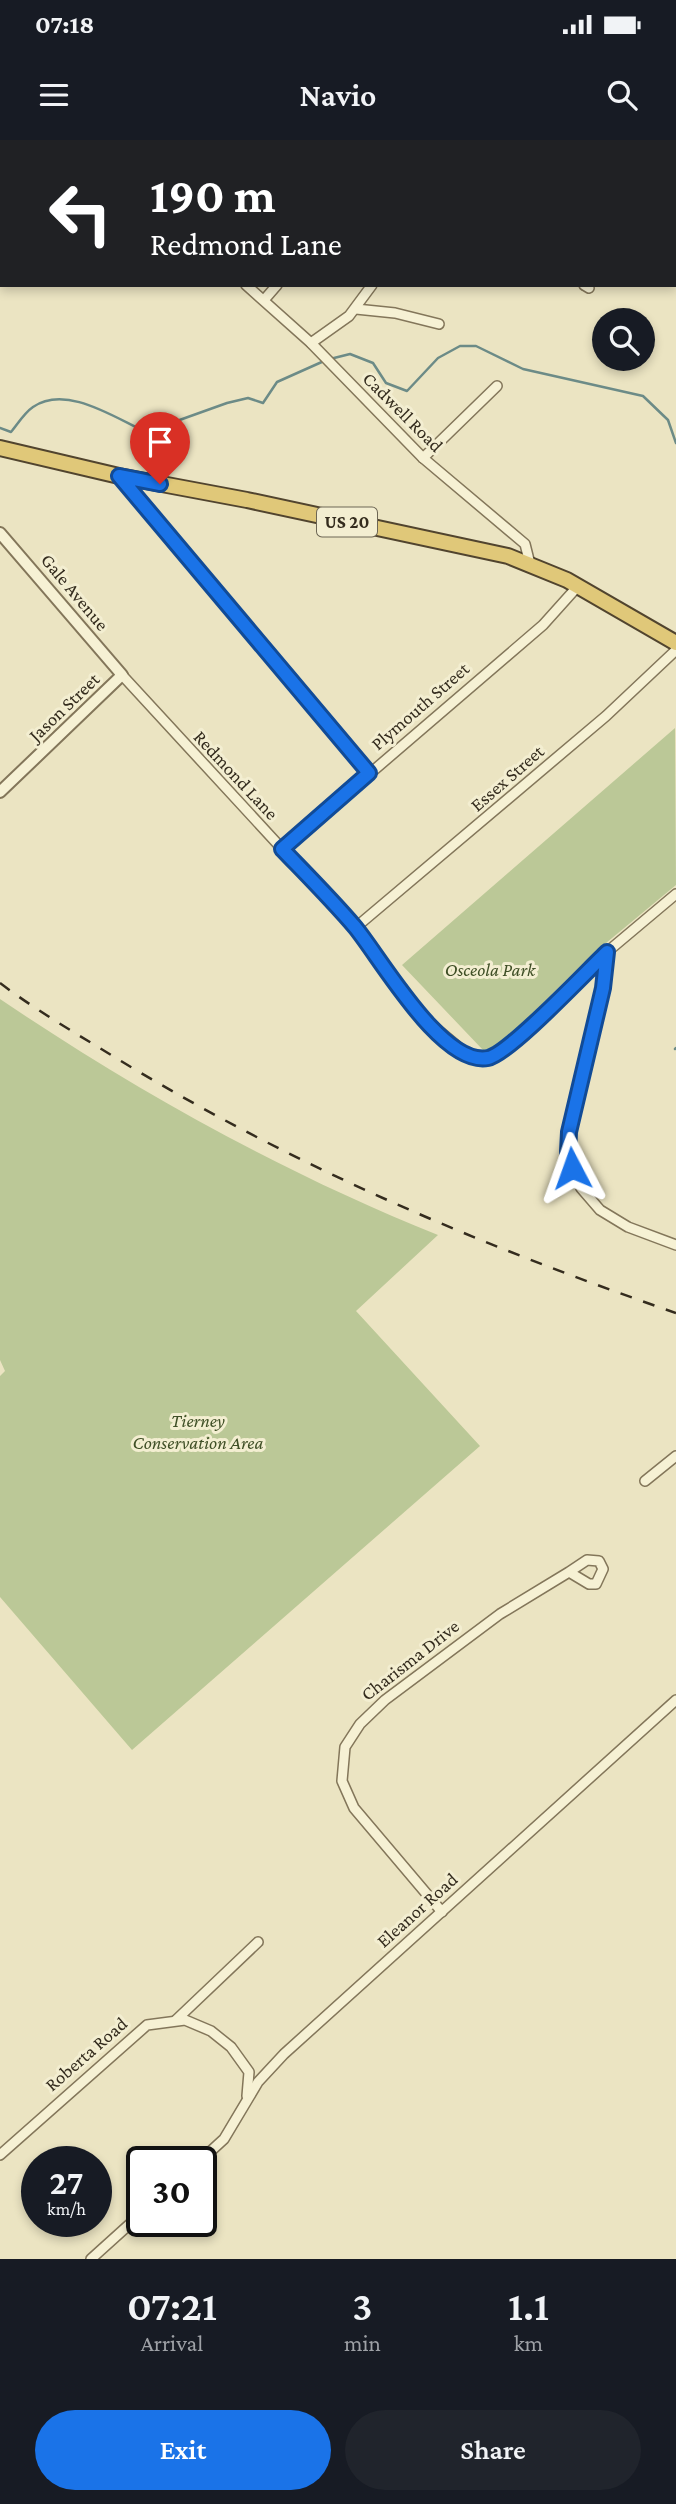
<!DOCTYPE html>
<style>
body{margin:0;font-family:"Crimson Pro",serif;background:#20242c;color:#f1f3f6;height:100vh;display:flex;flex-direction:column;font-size:26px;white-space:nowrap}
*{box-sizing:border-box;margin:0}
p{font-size:23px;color:#9ea1a6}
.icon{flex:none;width:38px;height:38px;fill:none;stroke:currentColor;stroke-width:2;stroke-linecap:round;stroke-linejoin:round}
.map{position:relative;height:2119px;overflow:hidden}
.drawer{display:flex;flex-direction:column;background:#171b24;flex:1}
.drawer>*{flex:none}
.hud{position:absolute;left:0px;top:0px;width:677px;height:147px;box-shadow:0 4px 10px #0003;background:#202124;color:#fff;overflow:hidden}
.buttons{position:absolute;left:592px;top:168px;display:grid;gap:14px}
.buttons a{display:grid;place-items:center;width:63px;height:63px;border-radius:50%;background:#171b24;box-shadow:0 4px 10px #0003;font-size:35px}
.speed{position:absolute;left:21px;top:2006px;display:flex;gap:14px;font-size:35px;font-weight:700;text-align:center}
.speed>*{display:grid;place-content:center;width:91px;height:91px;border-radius:50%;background:#171b24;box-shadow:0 4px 10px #0003;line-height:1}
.speed small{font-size:18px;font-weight:400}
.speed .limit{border:4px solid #111;border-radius:10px;background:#fff;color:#111}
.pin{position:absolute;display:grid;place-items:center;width:60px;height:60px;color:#fff;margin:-72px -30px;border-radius:50% 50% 50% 0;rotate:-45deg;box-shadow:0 0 7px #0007}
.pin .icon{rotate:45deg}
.me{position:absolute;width:77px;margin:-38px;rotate:356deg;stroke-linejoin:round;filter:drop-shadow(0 0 5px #0008)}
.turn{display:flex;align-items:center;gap:24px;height:147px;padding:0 35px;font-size:32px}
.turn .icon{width:91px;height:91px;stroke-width:2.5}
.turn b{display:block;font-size:49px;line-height:60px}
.eta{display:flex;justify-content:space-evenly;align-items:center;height:119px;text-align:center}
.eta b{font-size:42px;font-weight:600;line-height:49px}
.button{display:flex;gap:14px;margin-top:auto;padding:14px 35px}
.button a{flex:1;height:80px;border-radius:42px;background:#1a73e8;color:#fff;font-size:28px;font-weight:600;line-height:80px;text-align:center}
.button a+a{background:#20242c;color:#f1f3f6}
.status{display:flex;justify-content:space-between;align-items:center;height:49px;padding:0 35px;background:#171b24;direction:ltr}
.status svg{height:19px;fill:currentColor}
header{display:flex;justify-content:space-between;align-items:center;height:91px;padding:0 35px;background:#171b24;font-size:32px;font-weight:600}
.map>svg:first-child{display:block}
.green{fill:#bbc897}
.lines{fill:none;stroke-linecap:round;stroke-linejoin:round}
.stream{stroke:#6c8b87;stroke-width:2.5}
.minor-casing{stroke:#83765a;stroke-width:12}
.tertiary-casing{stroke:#83765a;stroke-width:14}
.trunk-casing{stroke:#51442e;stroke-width:18}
.minor{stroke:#f6f1d4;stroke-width:9}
.tertiary{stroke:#f6f1d4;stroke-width:10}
.trunk{stroke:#e0c879;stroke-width:14}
.rail{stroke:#342c1e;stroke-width:2.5;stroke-dasharray:12 12;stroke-linecap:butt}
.route-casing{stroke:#114b97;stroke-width:18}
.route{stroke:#1a73e8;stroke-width:12}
.labels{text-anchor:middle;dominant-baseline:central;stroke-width:6;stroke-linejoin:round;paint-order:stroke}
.shield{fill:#f3eed1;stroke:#6d6654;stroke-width:2}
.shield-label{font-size:18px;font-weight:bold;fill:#342c1e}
.street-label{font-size:19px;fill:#342c1e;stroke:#f3eed1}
.park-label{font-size:19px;font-style:italic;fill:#3f4f26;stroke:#f3eed1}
</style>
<div class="status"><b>07:18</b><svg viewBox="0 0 49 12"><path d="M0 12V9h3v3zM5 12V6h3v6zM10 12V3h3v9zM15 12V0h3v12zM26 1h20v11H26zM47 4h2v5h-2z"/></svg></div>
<header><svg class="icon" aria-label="menu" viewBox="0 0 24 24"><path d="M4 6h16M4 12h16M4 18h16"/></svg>Navio<svg class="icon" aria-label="search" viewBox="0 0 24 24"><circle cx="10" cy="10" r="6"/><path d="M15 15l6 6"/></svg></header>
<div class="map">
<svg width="676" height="2119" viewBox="0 0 676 2119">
<rect width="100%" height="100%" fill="#ebe4c2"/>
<g class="green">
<path d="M675,588L676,745L594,813L497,908L483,910L402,825Z"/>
<path d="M0,859C136,951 285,1034 438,1095L356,1171L480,1306L132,1610L0,1457V1236L5,1231L0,1220Z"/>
</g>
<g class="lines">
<g class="stream">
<path d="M330,219L350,214L373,223L386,243L407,251L438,218L460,206H476L523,229L643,256L668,280L676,303"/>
<path d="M0,288L11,292C17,285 24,273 33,267C66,244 115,278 146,292L227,263L248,258L263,263L277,242L324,221"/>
<path d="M675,909L676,908"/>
</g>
<defs>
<g id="minor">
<path d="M360,0L363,2"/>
<path d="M465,2L466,0"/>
<path d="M0,5L2,6"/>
<path d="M246,145L311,203L423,318L525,404L530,424"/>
<path d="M584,145L589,148"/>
<path d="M264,160L277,145"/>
<path d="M356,169L395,173L439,184"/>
<path d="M311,203L349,176L372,145"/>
<path d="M423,318L497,246"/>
<path d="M119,336L369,633"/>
<path d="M122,535L355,788L413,869L468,915L483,919L503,912L607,812L604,841L570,987V1023L581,1048L600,1070L628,1087L676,1105"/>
<path d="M282,709L543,485L578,446"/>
<path d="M355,788L606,576L676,510"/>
<path d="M607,812L676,754"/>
<path d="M645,1341L676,1316"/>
<path d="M442,1772L354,1668L342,1641L345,1607L360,1584L385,1560L500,1474L569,1432L589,1444H596L603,1429L599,1421L587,1420L569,1432"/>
<path d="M176,1880L258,1802"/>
<path d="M0,2015L147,1885L185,1880L211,1891L231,1907L249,1932L247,1956"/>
<path d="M200,2021L224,1999L258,1942L284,1914L676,1560"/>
<path d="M91,2119L142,2073"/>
</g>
<path id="tertiary" d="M0,393L122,535L0,652"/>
<path id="trunk" d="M0,308L119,336L247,360L508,416L567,440L676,503"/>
</defs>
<use href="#minor" class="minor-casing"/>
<use href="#tertiary" class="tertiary-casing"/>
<use href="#trunk" class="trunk-casing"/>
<use href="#minor" class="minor"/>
<use href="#tertiary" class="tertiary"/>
<use href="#trunk" class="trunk"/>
<path class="rail" d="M0,843C37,871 77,894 116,918C297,1028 477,1104 676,1173"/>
</g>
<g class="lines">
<defs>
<path id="route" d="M160,344L119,336L369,633L282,709C306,734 332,760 355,787C380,817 442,927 488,918C509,914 586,832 607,812L603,848L569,992L568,1012L572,1028"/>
</defs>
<use href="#route" class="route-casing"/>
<use href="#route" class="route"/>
</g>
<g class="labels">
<rect class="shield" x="317" y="367.5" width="60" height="29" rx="5"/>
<g class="shield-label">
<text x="347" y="382">US 20</text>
</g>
<g class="street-label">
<text transform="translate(403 272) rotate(45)">Cadwell Road</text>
<text transform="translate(75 452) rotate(50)">Gale Avenue</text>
<text transform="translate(420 566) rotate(-41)">Plymouth Street</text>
<text transform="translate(64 567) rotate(-44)">Jason Street</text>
<text transform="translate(236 635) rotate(47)">Redmond Lane</text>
<text transform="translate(507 638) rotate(-41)">Essex Street</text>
<text transform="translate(410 1520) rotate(-38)">Charisma Drive</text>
<text transform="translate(417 1770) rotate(-42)">Eleanor Road</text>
<text transform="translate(86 1914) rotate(-41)">Roberta Road</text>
</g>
<g class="park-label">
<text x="490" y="829">Osceola Park</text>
<text x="198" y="1280">Tierney<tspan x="198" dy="22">Conservation Area</tspan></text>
</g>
</g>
</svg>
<div class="buttons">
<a><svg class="icon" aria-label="search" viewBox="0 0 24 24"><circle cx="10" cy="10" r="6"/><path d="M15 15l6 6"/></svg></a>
</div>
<div class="speed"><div>27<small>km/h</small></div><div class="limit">30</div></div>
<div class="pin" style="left:160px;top:344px;background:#d93025"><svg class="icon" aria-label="arrive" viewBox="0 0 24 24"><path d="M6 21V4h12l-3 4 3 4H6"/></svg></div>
<svg class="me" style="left:572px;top:1028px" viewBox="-20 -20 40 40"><path d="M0-17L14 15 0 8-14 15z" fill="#1a73e8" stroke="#fff" stroke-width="4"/></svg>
<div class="hud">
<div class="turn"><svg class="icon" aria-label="left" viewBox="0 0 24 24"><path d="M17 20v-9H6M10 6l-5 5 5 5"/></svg><div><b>190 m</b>Redmond Lane</div></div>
</div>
</div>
<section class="drawer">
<div class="eta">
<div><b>07:21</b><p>Arrival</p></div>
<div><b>3</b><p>min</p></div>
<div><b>1.1</b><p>km</p></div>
</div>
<div class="button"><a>Exit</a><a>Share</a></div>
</section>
